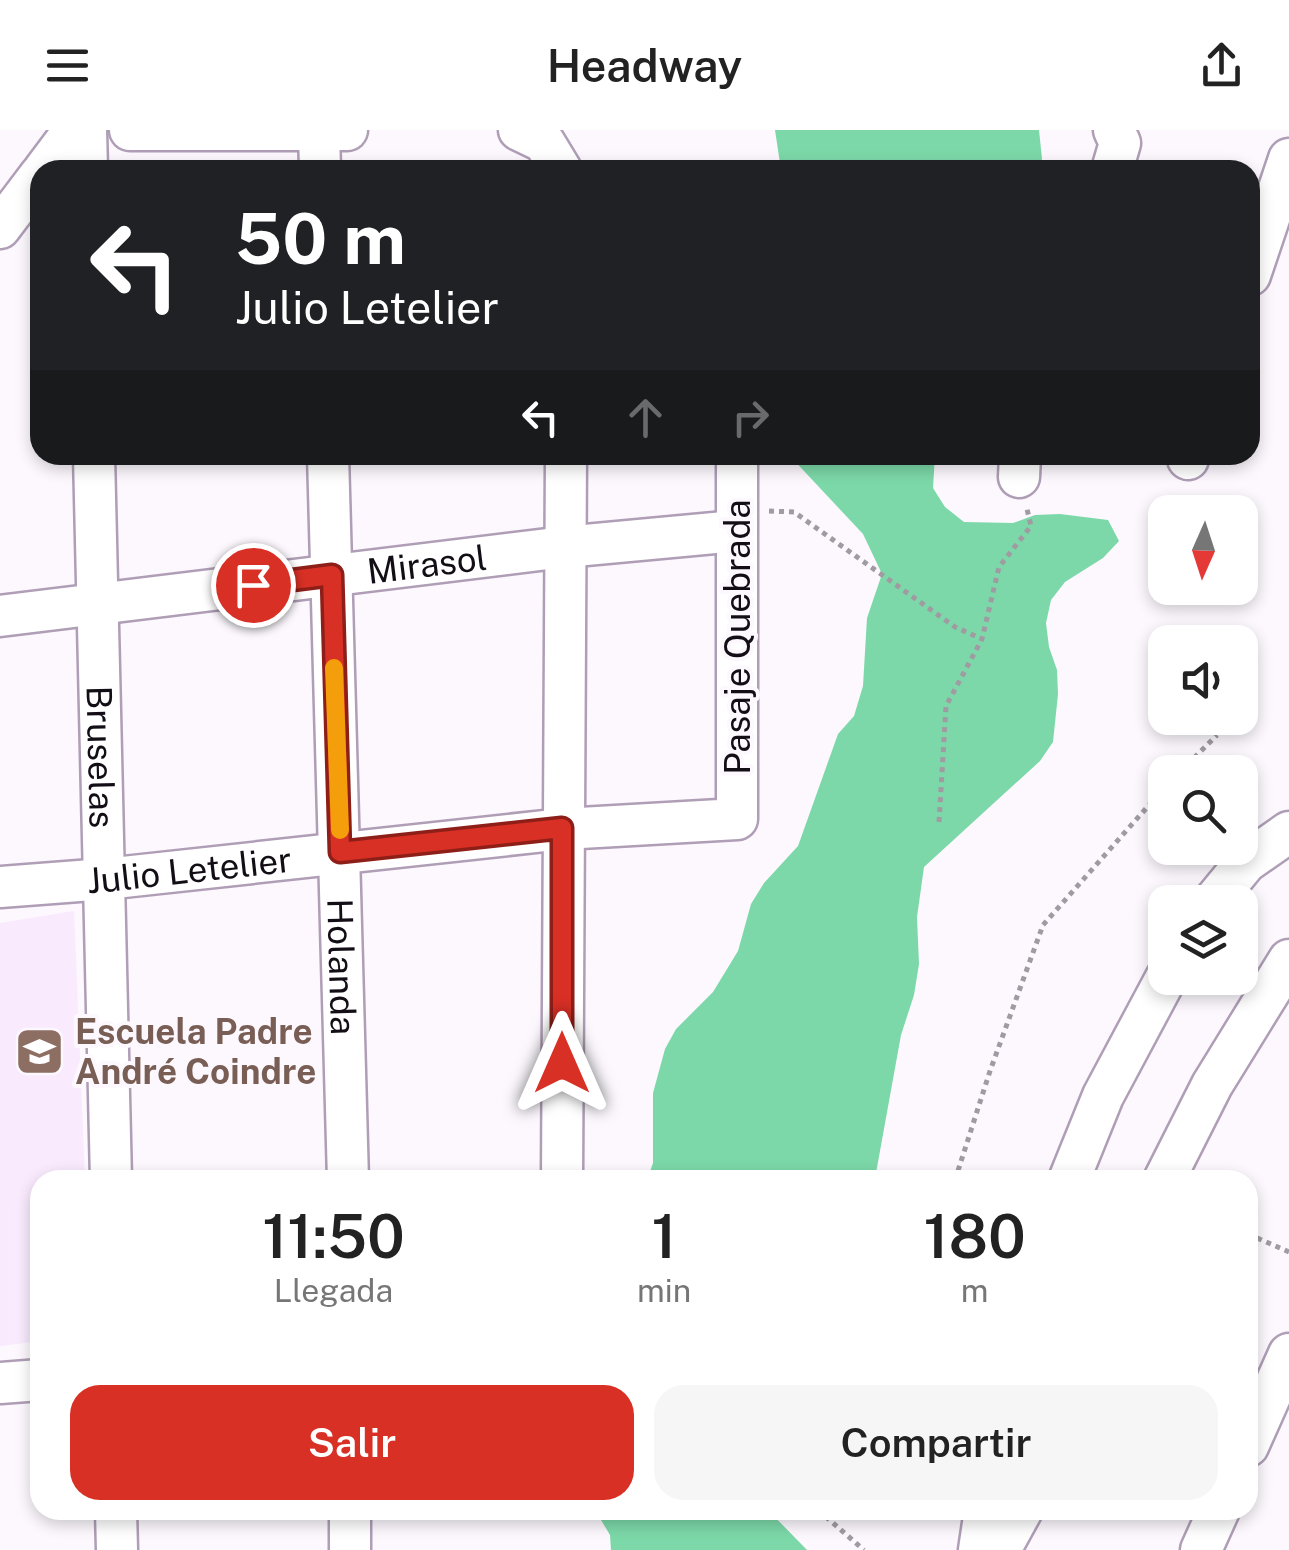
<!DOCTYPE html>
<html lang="es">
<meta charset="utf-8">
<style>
body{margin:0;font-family:"Public Sans",sans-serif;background:#f6f6f6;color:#222;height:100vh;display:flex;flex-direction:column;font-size:38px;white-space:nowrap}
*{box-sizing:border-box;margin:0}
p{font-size:32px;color:#767676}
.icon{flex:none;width:55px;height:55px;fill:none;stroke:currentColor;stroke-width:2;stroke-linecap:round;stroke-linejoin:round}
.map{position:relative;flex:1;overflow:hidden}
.sheet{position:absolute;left:30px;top:1040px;width:1228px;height:350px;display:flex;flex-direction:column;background:#fff;border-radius:30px;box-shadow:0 5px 15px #0003}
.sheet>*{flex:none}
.top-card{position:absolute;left:30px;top:30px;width:1230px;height:305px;border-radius:30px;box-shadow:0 5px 15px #0003;background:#202124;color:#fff;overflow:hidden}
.needle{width:65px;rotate:183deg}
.buttons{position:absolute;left:1148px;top:365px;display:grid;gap:20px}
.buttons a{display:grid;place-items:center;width:110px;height:110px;border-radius:20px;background:#fff;box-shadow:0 5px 15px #0003;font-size:50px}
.pin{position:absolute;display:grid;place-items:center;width:85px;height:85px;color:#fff;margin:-42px;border:5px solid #fff;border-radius:50%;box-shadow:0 2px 10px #0007}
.me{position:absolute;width:110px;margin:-55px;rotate:0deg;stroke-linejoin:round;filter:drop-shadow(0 0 8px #0008)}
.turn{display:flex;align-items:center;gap:35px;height:210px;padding:0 40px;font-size:45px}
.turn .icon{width:130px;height:130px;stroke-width:2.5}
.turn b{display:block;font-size:70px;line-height:85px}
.lanes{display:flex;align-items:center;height:95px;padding:0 40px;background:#0003;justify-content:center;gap:50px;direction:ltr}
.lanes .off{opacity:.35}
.eta{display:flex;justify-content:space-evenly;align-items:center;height:170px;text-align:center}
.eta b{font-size:60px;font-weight:600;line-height:70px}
.button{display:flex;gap:20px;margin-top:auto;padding:20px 40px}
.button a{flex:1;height:115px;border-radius:30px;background:#d93025;color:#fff;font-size:40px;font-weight:600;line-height:115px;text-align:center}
.button a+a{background:#f6f6f6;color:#222}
header{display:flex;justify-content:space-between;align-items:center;height:130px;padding:0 40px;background:#fff;font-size:45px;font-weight:600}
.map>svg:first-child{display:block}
.built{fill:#f9eafe}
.forest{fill:#7cd8a8}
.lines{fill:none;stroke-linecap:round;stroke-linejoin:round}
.minor-casing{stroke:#af9eb6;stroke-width:45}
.path{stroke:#a09ba2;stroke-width:5;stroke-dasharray:5 5;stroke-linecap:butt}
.minor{stroke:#fff;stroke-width:40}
.route-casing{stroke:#8d1f18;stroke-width:25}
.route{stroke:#d93025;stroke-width:18}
.slow{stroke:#f59e0b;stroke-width:18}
.labels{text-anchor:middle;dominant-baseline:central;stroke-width:8;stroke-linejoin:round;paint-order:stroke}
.street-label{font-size:35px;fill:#130d15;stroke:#fcf8fe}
.education-label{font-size:35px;font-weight:bold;fill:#785e54;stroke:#fcf8fe;text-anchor:start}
</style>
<header><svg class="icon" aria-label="menu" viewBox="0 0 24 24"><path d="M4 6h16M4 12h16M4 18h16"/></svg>Headway<svg class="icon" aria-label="share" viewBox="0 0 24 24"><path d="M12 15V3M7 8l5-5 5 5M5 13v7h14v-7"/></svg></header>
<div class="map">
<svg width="1289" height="1420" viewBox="0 0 1289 1420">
<rect width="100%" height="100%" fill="#fcf8fe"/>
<path class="built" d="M74,781L85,1050H40V1211L0,1216V793Z"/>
<g class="forest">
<path d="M775,0H1039L1042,29L1038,40H781Z"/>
<path d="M789,325H935L933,358L945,377L964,392L1013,393L1035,385L1060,384L1108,390L1119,411L1103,428L1065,452L1051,470L1046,493L1049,517L1057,540L1058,564L1053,612L1040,631L924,737L917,787L919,834L914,865L901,905L876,1043L870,1050H647L653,1033V963L665,919L676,899L713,862L738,821L751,774L764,753L798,716L838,604L854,586L863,556L867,488L882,444L863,404Z"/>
<path d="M595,1380H768L807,1420H611L610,1405Z"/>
</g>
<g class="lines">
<defs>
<g id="minor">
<path d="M86,0L87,40"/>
<path d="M130,0H347"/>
<path d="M519,0L544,12L561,40"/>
<path d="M319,1L320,40"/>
<path d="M44,40L74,0"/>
<path d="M1112,40L1120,13L1114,0"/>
<path d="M0,98L40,45"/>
<path d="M1250,145L1289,29"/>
<path id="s1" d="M94,325L111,1050"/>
<path id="s2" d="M328,325L348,1050"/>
<path d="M1188,329L1189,325"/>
<path d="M1019,347L1020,325"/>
<path id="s3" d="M0,486L564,417L736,401"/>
<path id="s4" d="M0,757L105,749L563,699L737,689V325"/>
<path d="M1213,772L1246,732L1289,702"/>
<path d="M562,1050L566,325"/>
<path d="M1069,1050L1103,966L1166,848"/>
<path d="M1164,1050L1212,955L1289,830"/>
<path d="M0,1253L40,1250"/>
<path d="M1248,1316L1289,1224"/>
<path d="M116,1380L117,1420"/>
<path d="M350,1380V1420"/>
<path d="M979,1420L985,1380"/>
<path d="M1000,1420L1022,1380"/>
<path d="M1201,1420L1219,1380"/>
</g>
</defs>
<use href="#minor" class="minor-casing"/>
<g class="path">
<path d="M769,381L794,382L955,497L982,509"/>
<path d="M1180,642L1217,605"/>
<path d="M939,692L946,576L982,509L999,437L1031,396L1027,379"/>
<path d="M1108,1043L1124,1050"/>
<path d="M955,1050L990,941L1043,795L1165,657"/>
<path d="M1248,1104L1289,1122"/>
<path d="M818,1380L864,1420"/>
</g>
<use href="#minor" class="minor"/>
</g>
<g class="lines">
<defs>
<path id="route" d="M253,455L332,445L340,722L562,698V933"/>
</defs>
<use href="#route" class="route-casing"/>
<use href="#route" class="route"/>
<path class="slow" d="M334,538L340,700"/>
</g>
<defs>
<symbol id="school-square" viewBox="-11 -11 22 22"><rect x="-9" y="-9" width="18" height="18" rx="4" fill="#8d6e63" stroke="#fcf8fe"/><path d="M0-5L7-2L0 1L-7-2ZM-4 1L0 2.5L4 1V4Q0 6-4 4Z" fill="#fff"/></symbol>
</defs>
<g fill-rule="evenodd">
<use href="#school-square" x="12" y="894" width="55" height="55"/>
</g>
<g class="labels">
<g class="street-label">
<text stroke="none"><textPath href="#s3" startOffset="430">Mirasol</textPath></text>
<text transform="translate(737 507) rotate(-90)">Pasaje Quebrada</text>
<text stroke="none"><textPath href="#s1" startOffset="302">Bruselas</textPath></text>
<text stroke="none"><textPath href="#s4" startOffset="190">Julio Letelier</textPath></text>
<text stroke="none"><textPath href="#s2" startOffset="512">Holanda</textPath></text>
</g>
<g class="education-label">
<text x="75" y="901">Escuela Padre<tspan x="75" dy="40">André Coindre</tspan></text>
</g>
</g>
</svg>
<div class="buttons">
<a><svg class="needle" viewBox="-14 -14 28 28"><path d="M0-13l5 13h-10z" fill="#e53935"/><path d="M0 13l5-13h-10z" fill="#767676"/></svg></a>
<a><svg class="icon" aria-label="sound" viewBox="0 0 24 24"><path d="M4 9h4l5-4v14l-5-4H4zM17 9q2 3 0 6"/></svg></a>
<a><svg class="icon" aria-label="search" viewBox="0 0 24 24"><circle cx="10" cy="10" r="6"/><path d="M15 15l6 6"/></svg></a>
<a><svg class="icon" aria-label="layers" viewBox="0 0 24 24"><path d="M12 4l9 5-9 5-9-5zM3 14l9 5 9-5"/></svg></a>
</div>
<div class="pin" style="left:253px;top:455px;background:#d93025"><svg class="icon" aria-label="arrive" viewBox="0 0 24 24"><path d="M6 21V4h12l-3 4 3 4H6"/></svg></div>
<svg class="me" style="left:562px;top:933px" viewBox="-20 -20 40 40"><path d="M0-17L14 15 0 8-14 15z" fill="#d93025" stroke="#fff" stroke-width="4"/></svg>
<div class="top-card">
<div class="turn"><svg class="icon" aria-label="left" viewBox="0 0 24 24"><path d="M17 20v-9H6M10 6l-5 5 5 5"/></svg><div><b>50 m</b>Julio Letelier</div></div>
<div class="lanes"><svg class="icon" aria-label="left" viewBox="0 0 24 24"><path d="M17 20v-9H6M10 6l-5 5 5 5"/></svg><svg class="icon off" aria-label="ahead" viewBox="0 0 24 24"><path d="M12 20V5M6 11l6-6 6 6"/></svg><svg class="icon off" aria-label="right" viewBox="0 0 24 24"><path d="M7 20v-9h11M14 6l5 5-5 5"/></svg></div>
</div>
<section class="sheet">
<div class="eta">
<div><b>11:50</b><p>Llegada</p></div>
<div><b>1</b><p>min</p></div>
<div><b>180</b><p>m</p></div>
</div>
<div class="button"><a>Salir</a><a>Compartir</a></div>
</section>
</div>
